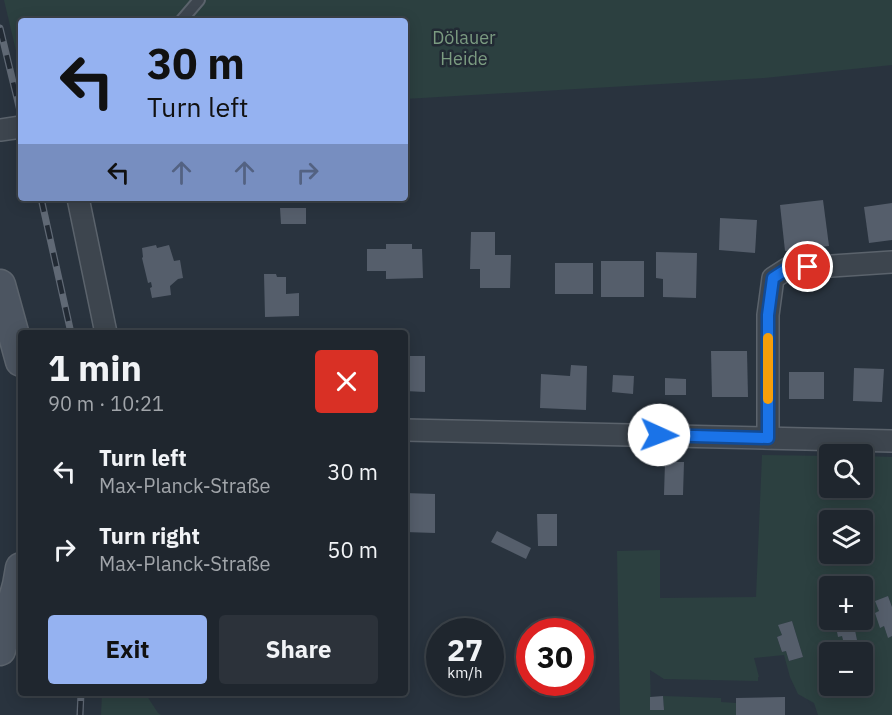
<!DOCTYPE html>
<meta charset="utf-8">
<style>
body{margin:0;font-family:"IBM Plex Sans",sans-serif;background:#2c323a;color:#f1f3f6;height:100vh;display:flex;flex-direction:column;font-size:22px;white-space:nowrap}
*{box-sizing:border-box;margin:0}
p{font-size:20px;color:#a1a5aa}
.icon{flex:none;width:33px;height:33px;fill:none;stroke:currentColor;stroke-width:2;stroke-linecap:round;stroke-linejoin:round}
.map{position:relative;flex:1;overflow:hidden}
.panel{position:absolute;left:18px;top:330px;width:390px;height:366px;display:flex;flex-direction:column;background:#1f262e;border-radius:6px;box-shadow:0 3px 15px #0003,0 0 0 2px #3c434a}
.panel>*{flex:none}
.guide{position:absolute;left:18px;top:18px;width:390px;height:183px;border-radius:6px;box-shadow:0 3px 15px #0003,0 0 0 2px #3c434a;background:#95b2f1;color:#111;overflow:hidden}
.fabs{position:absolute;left:819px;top:444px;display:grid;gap:12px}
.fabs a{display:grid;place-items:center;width:54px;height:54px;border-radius:6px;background:#1f262e;box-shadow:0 3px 15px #0003,0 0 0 2px #3c434a;font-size:30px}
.speed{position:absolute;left:426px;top:618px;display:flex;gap:12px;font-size:30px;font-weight:700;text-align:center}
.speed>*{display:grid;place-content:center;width:78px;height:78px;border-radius:50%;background:#1f262e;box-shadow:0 3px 15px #0003,0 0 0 2px #3c434a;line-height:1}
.speed small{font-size:15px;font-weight:400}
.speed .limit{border:9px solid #d22;background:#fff;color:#111}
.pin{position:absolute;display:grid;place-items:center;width:51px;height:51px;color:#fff;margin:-26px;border:3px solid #fff;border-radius:50%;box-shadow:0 2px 6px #0007}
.me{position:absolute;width:66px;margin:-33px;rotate:92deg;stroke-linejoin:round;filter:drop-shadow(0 0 4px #0008)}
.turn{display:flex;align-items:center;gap:21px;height:126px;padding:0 30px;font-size:27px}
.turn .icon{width:78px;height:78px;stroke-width:2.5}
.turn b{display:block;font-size:42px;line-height:51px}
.lanes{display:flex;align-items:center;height:57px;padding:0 30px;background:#0003;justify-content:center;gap:30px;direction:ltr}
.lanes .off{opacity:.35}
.round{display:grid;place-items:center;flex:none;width:63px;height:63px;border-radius:6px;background:#2c323a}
.summary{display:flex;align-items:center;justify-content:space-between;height:102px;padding:0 30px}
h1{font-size:36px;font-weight:700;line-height:45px}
.primary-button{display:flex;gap:12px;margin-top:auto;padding:12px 30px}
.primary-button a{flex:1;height:69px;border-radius:6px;background:#95b2f1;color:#111;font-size:24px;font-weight:700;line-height:69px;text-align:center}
.primary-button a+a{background:#2c323a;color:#f1f3f6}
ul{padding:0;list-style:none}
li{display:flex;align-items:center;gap:18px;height:78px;padding:0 30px}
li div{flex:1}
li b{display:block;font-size:22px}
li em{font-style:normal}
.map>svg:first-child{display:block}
.green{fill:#2c4040;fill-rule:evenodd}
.building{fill:#555e6b}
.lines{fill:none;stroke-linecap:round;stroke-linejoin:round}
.service-casing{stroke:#5b636c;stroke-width:14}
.minor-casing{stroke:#5b636c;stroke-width:24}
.secondary-casing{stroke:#5b636c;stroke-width:33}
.service{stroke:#3d454e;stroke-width:10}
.minor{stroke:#3d454e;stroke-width:21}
.secondary{stroke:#4c5561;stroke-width:30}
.rail-casing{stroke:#606975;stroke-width:7}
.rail{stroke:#222a34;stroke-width:4.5;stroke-dasharray:14;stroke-linecap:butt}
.route-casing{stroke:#114b97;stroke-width:15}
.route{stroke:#1a73e8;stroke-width:10}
.slow{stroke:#f59e0b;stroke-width:10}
.labels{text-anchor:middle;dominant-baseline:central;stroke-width:5;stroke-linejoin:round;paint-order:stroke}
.park-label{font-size:18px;fill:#7b9b81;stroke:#222a34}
</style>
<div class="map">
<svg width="892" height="715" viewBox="0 0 892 715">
<rect width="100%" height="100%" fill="#29333e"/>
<g class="green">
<path d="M4,0H892V65L764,78L405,99V21H21V72Z"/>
<path d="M762,455L829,456L830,488H862L863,456L892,457V607L888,596L876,601L879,611L880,627L884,626L888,637L892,636V715H818L814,703L798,694L790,677L784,655L754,658L759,677H758V681L664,679L650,670L651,710H664L663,696L721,698V702L736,703V715H620L617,551L660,550V598L756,597ZM830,520H862V554H830ZM830,586H862V620H853L858,645L845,647L842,636H838L835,622L838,621V620H830ZM792,621L803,657L789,661L786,651L782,652L777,637L782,635L779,625ZM830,652H862V686H830Z"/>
<path d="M102,693H145L158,713L161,715H101Z"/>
</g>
<g class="building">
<path d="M823,200L829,246L785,251L780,205Z"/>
<path d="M892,203V240L869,243L864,207Z"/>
<path d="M280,208H306V224H281Z"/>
<path d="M720,218L757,220L755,253L719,250Z"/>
<path d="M471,232H495V255H511L510,288H480V269H470Z"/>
<path d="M386,244H412V249H422L423,278L386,279V271H367V249H386Z"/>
<path d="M156,245L157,248L169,245L174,261L180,260L183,278L178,279L170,286L171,295L152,298L150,288L152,287L151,282L148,283L142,258L143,257L142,248Z"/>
<path d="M656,252L697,253L696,298L663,297V279L656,278Z"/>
<rect x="601" y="261" width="43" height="36"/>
<rect x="555" y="263" width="38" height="31"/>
<path d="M264,274H276L277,277H286V294L299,293V316L265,317Z"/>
<path d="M711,351H747L748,397H712Z"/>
<path d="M405,356H425V392L405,391Z"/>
<path d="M571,365L587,366L586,410L540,408L541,374L570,376Z"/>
<path d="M854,368L884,369L882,402L853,401Z"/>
<rect x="789" y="372" width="35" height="27"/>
<path d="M613,375L634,376L633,394L612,392Z"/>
<path d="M665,378L686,379V395H665Z"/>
<path d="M665,462H684L683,495H664Z"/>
<path d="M405,493L435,494V533L405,532Z"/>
<path d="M537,514H557V546H538Z"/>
<path d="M497,531L531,548L526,559L491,542Z"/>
<path d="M888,596L892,607V636L888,638L884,626L880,628L875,613L879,611L875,601Z"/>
<path d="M838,620H853L858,645L845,648L842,636L838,637L835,622L838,621Z"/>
<path d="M792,621L803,657L789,661L786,651L782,652L777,637L782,635L778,625Z"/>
<path d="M663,696L664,710H650V697Z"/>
<path d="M785,697V715H736V698Z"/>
</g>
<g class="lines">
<defs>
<path id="service" d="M181,21L199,0"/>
<g id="minor">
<path d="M0,130L21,127"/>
<path d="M78,198L106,333"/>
<path d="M405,430L892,441"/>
<path d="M768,438V315L773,278L787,269L892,262"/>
</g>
<g id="secondary">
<path d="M0,285L21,361"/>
<path d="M0,650L18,585L21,568"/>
</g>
</defs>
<use href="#service" class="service-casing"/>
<use href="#minor" class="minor-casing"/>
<use href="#secondary" class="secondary-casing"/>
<use href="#service" class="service"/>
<use href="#minor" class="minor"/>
<use href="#secondary" class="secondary"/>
<defs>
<g id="rail">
<path d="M0,28L21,115"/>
<path d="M41,198L71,333"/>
<path d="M80,715L81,693"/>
</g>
</defs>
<use href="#rail" class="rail-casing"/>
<use href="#rail" class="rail"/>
</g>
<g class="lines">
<defs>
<path id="route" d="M659,435L768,438V315L773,278L787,269L808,267"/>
</defs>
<use href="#route" class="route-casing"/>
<use href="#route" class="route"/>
<path class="slow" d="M768,338V399"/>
</g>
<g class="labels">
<g class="park-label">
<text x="464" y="37">Dölauer<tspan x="464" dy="21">Heide</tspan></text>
</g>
</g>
</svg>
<div class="fabs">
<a><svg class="icon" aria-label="search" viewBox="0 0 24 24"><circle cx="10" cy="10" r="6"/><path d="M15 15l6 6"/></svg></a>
<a><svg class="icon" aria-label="layers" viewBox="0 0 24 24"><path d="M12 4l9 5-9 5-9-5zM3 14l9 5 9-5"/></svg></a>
<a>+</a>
<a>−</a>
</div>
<div class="speed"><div>27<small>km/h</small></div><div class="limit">30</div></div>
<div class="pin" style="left:808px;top:267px;background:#d93025"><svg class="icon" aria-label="arrive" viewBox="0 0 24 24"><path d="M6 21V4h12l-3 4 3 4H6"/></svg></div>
<svg class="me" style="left:659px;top:435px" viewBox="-20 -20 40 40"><circle r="19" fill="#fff"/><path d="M0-13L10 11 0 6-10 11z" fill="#1a73e8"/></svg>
<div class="guide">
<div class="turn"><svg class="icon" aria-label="left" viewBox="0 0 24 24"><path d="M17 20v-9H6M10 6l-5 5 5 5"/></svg><div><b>30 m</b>Turn left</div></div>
<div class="lanes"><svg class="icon" aria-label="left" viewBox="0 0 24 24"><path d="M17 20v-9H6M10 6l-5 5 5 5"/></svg><svg class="icon off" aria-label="ahead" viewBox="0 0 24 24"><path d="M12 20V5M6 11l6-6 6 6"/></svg><svg class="icon off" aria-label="ahead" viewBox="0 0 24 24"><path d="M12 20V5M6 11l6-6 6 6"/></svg><svg class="icon off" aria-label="right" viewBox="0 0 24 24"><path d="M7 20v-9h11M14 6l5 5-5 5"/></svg></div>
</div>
<section class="panel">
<div class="summary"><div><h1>1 min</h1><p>90 m · 10:21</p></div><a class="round" style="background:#d93025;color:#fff"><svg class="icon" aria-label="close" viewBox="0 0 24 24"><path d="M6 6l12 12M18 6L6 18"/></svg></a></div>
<ul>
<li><svg class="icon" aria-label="left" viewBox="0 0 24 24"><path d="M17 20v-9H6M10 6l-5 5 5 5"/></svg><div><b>Turn left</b><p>Max-Planck-Straße</p></div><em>30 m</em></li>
<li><svg class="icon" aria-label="right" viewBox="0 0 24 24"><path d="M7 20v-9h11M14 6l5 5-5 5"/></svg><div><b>Turn right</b><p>Max-Planck-Straße</p></div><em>50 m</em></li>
</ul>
<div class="primary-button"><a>Exit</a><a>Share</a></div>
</section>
</div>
